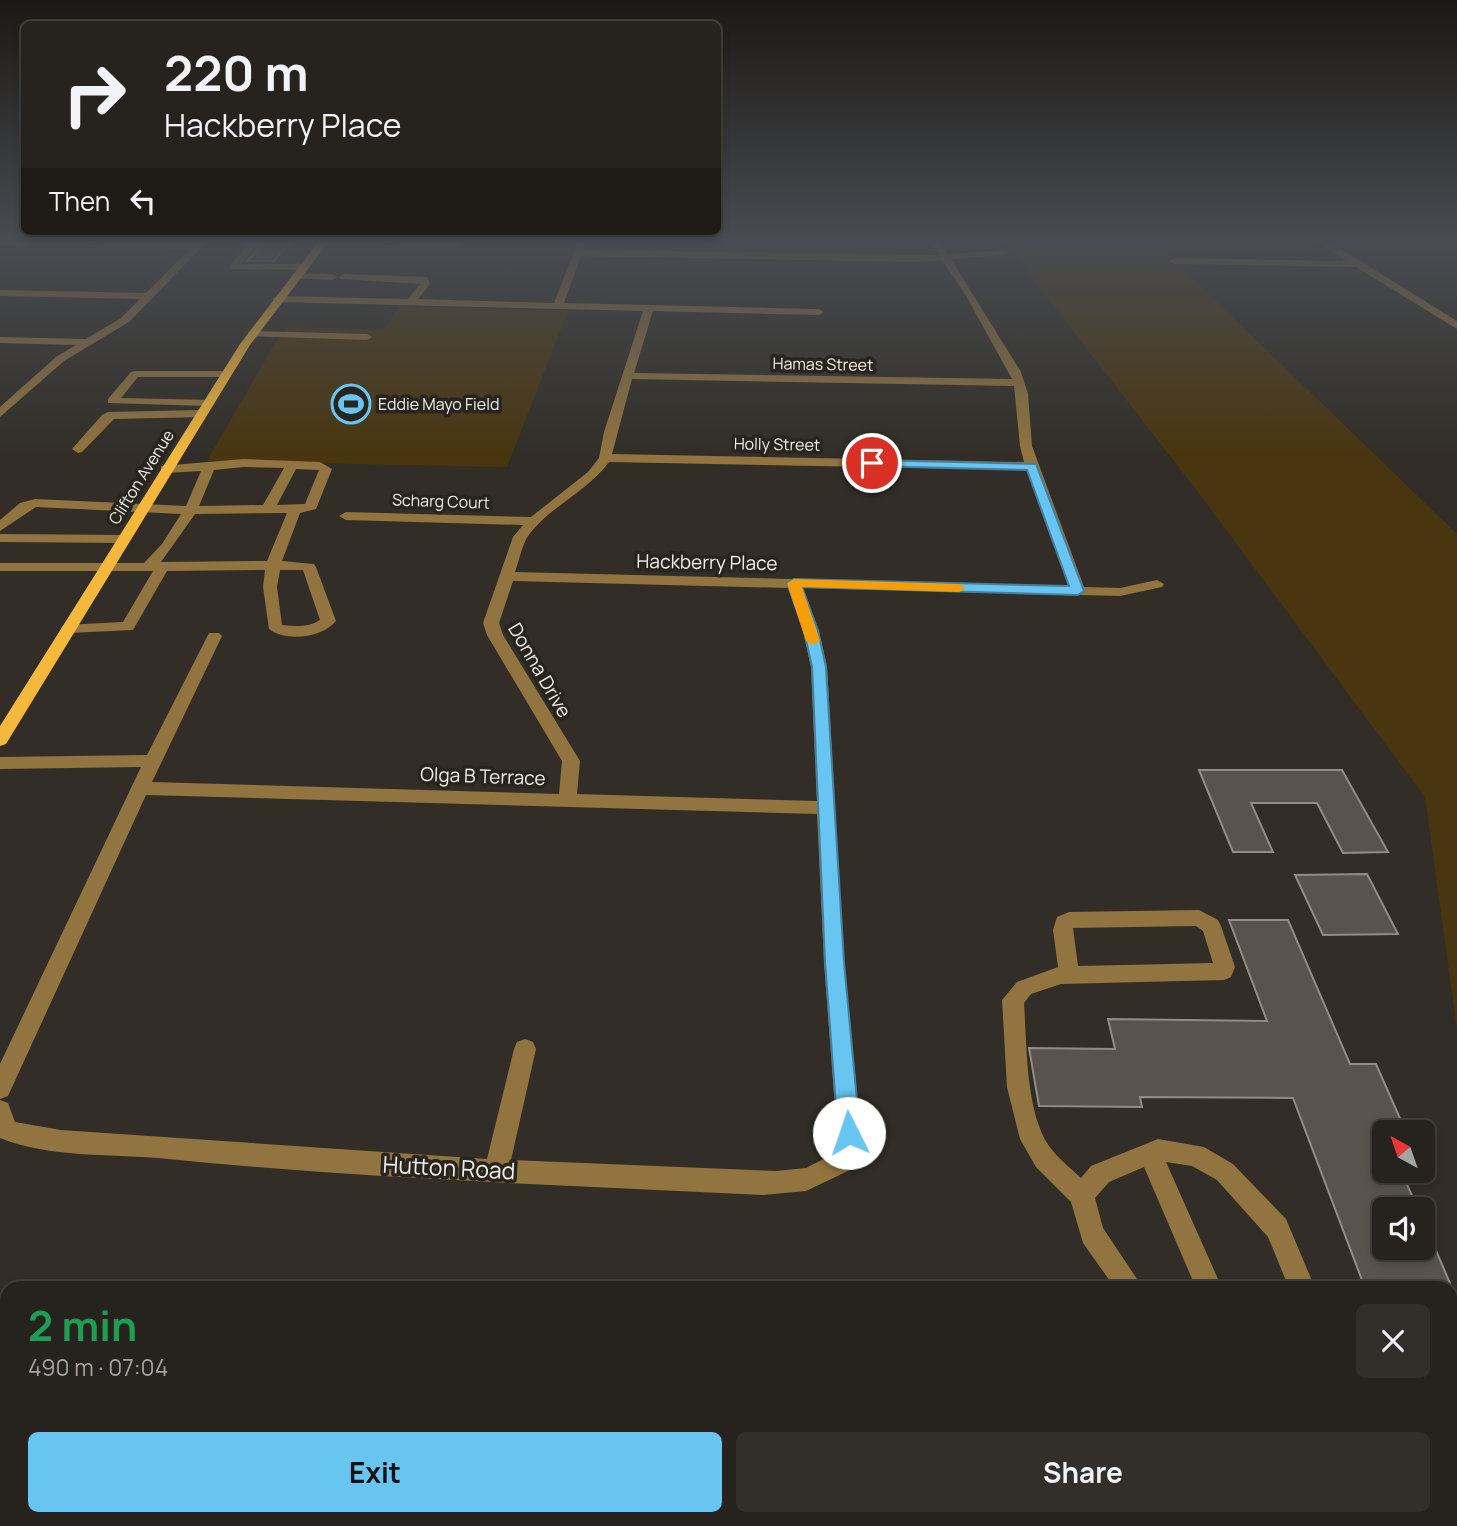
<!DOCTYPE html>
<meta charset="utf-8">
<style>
body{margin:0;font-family:Manrope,sans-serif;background:#322f2a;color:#f1f3f6;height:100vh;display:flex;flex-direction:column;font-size:26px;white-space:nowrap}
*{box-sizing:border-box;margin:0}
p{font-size:23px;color:#a4a4a4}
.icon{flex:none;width:38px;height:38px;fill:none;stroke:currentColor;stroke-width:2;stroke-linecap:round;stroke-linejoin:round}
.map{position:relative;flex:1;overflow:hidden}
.sheet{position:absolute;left:0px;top:1281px;width:1458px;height:245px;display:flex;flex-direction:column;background:#26221d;border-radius:21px 21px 0 0;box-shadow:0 4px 10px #0003,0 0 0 2px #423f3b}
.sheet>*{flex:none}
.hud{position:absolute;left:21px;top:21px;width:700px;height:214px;border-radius:10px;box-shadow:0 4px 10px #0003,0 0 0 2px #423f3b;background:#26221d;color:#f1f3f6;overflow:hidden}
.needle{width:46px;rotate:320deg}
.controls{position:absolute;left:1372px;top:1120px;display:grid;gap:14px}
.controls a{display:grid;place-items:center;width:63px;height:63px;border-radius:10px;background:#26221d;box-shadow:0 4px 10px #0003,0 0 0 2px #423f3b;font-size:35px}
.pin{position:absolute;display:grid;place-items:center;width:60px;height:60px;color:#fff;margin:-30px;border:4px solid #fff;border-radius:50%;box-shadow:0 2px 7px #0007}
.me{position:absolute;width:77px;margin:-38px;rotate:356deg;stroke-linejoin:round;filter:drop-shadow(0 0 5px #0008)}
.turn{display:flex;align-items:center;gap:24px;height:147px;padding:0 28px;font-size:32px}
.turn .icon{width:91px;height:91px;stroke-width:2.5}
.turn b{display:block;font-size:49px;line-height:60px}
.then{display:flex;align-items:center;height:66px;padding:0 28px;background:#0003;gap:14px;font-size:26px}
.round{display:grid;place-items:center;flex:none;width:74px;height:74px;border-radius:10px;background:#322f2a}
.overview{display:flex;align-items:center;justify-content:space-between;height:119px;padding:0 28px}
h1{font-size:42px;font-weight:700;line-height:52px;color:#1e9e55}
.button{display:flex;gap:14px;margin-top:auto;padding:14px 28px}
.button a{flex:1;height:80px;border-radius:10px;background:#68c4f0;color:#111;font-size:28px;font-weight:700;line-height:80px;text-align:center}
.button a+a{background:#322f2a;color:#f1f3f6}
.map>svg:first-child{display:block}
.green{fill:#493610}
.building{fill:#58544d;stroke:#918c85;stroke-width:2}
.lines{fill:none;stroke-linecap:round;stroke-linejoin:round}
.minor{fill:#917440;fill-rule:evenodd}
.major{fill:#f4b83d;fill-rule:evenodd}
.route{fill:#68c4f0;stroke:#447f9c;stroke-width:2}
.slow{fill:#f59e0b}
.labels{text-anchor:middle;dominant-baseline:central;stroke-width:7;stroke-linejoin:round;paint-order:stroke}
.far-street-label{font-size:16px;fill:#f0ede9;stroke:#28241e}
.far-poi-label{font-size:16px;fill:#f0ede9;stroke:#28241e;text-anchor:start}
.street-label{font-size:19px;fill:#f0ede9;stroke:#28241e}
.near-street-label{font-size:23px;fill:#f0ede9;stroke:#28241e}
</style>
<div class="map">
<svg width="1457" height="1526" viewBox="0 0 1457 1526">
<rect width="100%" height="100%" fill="#322e27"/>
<g class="green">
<path d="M1003,241H1154L1457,534V1029L1425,797L1201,496Z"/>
<path d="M399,306L568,311L507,467L207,461L275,343L287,327L384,330Z"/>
</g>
<g class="building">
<path d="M265,241H292L274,261H247Z"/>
<path d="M1199,770H1342L1388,852L1343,853L1317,803H1251L1273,852H1233Z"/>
<path d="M1367,874L1398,934L1323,935L1295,875Z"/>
<path d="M1229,920H1288L1350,1064H1376L1406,1132H1384V1171H1401L1418,1209H1384V1248H1435L1452,1288H1365L1293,1098L1140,1097L1142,1107L1039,1106L1029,1048L1115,1049L1108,1019L1267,1021Z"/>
</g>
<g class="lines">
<g class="minor">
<path d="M0,241L196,243L208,241L129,322L64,361L0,417V407L56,357L76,345L0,343V337L86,339L121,318L140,299L0,296V290L146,293L190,249L0,245Z"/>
<path d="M252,241H262L241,264H302L307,267L302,270L230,269V265Z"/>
<path d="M319,241L453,242L464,241L456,248L322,246L319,245Z"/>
<path d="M578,241L586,243L583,250L939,255L929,241H939L947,254L1007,250L1009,252L1004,255L951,259L1021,372L1028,394L1032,446L1084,587L1120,588L1157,580L1164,584L1162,587L1120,596L803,588L819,631L827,667L844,962L861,1133L852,1169L806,1191L763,1195C565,1185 366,1179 168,1159C112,1153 53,1159 0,1138V1100L8,1103L15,1122L61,1130L487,1159L514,1049L517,1042L525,1039L533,1042L536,1049L511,1160L776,1171L806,1168L833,1154L837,1133L824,962L817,814L146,795L8,1096L0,1099V1064L141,767L0,769V757L147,755L209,633H219L222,636L152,782L559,794L562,761L487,635L483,623L513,537L523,525L346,520L339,516L346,512L531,517L588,472L599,458L604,432L643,311L277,302L272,299L277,296L408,299L420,284L341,279L339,277L344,274L427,277L430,284L418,299L554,303ZM581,256L919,262L942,260L965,294L1012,379L634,373L653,311L819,315L824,312L819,309L564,303ZM632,379L1014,386L1020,446L1024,462L612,454ZM609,462L1027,470L1069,586L515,572C519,561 522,545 528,536C550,506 587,492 609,462ZM513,581L788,588L803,631L811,667L817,801L577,794L580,761L503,635L499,623Z"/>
<path d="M1316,241H1328L1457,321V329L1356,267L1174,264L1169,261L1174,258L1346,261Z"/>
<path d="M295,273L332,274L337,277L332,280L292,278V274Z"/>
<path d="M252,331L367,334L372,337L367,340L248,336V332Z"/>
<path d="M135,371H226L232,374L226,377H138L121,398L212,400L214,402L208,406L108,403V399L131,372Z"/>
<path d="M200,410L204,411V417L114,419L82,452L78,453L72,449L102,415L108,412Z"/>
<path d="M244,459L320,462L332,469L316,509L300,513L282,561L314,564L316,567L336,621C322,638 286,642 269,629L263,587L265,570L167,571L133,630L69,633L61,628L64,625L123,622L153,571H0V563H144L162,544L181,514L36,507L0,531V520L20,503L35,499L186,506L201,471L166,473L161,472V466ZM244,467L284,468L263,505L199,506L214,470ZM296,469L319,470L305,504L277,505ZM287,513L267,561L161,562L195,514ZM280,570H303L320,620C308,628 295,626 282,625L277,587Z"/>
<path d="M0,534L124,535L131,539L124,543L0,542Z"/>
<path d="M1199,910L1218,920L1221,926L1235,967L1231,977L1224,980L1061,984L1031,994L1024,1003C1027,1044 1025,1119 1053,1151C1061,1161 1072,1169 1081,1178L1091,1166L1158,1139L1204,1147L1233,1164L1286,1219L1315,1288H1289L1268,1237L1217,1180L1192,1166L1166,1162L1222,1288H1196L1144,1167L1109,1182L1095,1198L1103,1228L1143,1288H1115L1083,1243L1071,1202L1036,1167L1020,1139L1007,1087L1002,1000L1017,982L1058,967L1053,930L1057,917L1069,912ZM1196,926L1203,931L1213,963L1078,966L1073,928Z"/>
<path d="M0,1368L7,1369V1397L0,1396Z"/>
<rect x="327" y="1519" width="30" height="7"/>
<rect x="783" y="1519" width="30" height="7"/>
<path d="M1277,1519H1307L1310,1526H1280Z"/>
<path d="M1380,1519H1410L1413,1526H1383Z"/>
</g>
<path class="major" d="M319,241H329L250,345L6,744L0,746V726L240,344Z"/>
</g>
<linearGradient id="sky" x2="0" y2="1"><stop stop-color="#1c1915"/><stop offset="0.53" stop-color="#494c52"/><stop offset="1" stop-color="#494c52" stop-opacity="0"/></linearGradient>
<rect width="1457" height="455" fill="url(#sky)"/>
<path class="route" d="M872,460L1036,464L1084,591L1078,595L802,587L818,631L826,667L844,962L860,1133L856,1140L849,1143L841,1140L838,1133L825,962L812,667L804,631L787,583L794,579L1069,586L1027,470L868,466L866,463Z"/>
<path class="slow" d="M794,579L959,584L966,588L959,592L802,587L820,641L813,645L806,641L787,583Z"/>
<defs>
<symbol id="stadium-ring" viewBox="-11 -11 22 22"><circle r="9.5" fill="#28241e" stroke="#68c4f0" stroke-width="1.5"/><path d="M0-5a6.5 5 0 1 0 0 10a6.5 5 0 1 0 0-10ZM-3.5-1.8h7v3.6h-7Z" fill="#68c4f0"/></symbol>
</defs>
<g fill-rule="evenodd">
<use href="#stadium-ring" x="329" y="382" width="44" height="44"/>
</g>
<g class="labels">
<g class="far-street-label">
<text transform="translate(823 364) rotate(1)">Hamas Street</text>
<text transform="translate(777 444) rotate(1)">Holly Street</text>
<text transform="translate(141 477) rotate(-58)">Clifton Avenue</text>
<text transform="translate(441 501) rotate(2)">Scharg Court</text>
</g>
<g class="far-poi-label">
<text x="378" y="404">Eddie Mayo Field</text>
</g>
<g class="street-label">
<text transform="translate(707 562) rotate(1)">Hackberry Place</text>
<text transform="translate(540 670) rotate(60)">Donna Drive</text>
<text transform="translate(483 776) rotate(2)">Olga B Terrace</text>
</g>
<g class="near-street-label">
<text transform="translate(449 1167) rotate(3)">Hutton Road</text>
</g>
</g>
</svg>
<div class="controls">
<a><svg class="needle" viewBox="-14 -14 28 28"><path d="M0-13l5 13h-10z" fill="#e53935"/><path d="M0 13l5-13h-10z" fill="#a4a4a4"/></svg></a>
<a><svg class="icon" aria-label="sound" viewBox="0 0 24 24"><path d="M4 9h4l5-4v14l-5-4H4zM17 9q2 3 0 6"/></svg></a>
</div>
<div class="pin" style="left:872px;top:463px;background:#d93025"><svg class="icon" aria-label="arrive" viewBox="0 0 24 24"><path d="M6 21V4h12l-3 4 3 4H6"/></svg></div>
<svg class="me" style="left:849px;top:1133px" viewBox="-20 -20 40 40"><circle r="19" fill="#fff"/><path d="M0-13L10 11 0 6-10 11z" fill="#68c4f0"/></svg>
<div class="hud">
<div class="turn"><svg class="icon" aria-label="right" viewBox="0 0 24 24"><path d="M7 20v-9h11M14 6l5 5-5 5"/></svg><div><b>220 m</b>Hackberry Place</div></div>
<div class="then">Then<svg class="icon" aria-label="left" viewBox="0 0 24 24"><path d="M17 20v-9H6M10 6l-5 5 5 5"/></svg></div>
</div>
<section class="sheet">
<div class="overview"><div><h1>2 min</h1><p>490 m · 07:04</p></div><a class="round"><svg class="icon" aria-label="close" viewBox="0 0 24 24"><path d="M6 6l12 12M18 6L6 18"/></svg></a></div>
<div class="button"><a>Exit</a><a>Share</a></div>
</section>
</div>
